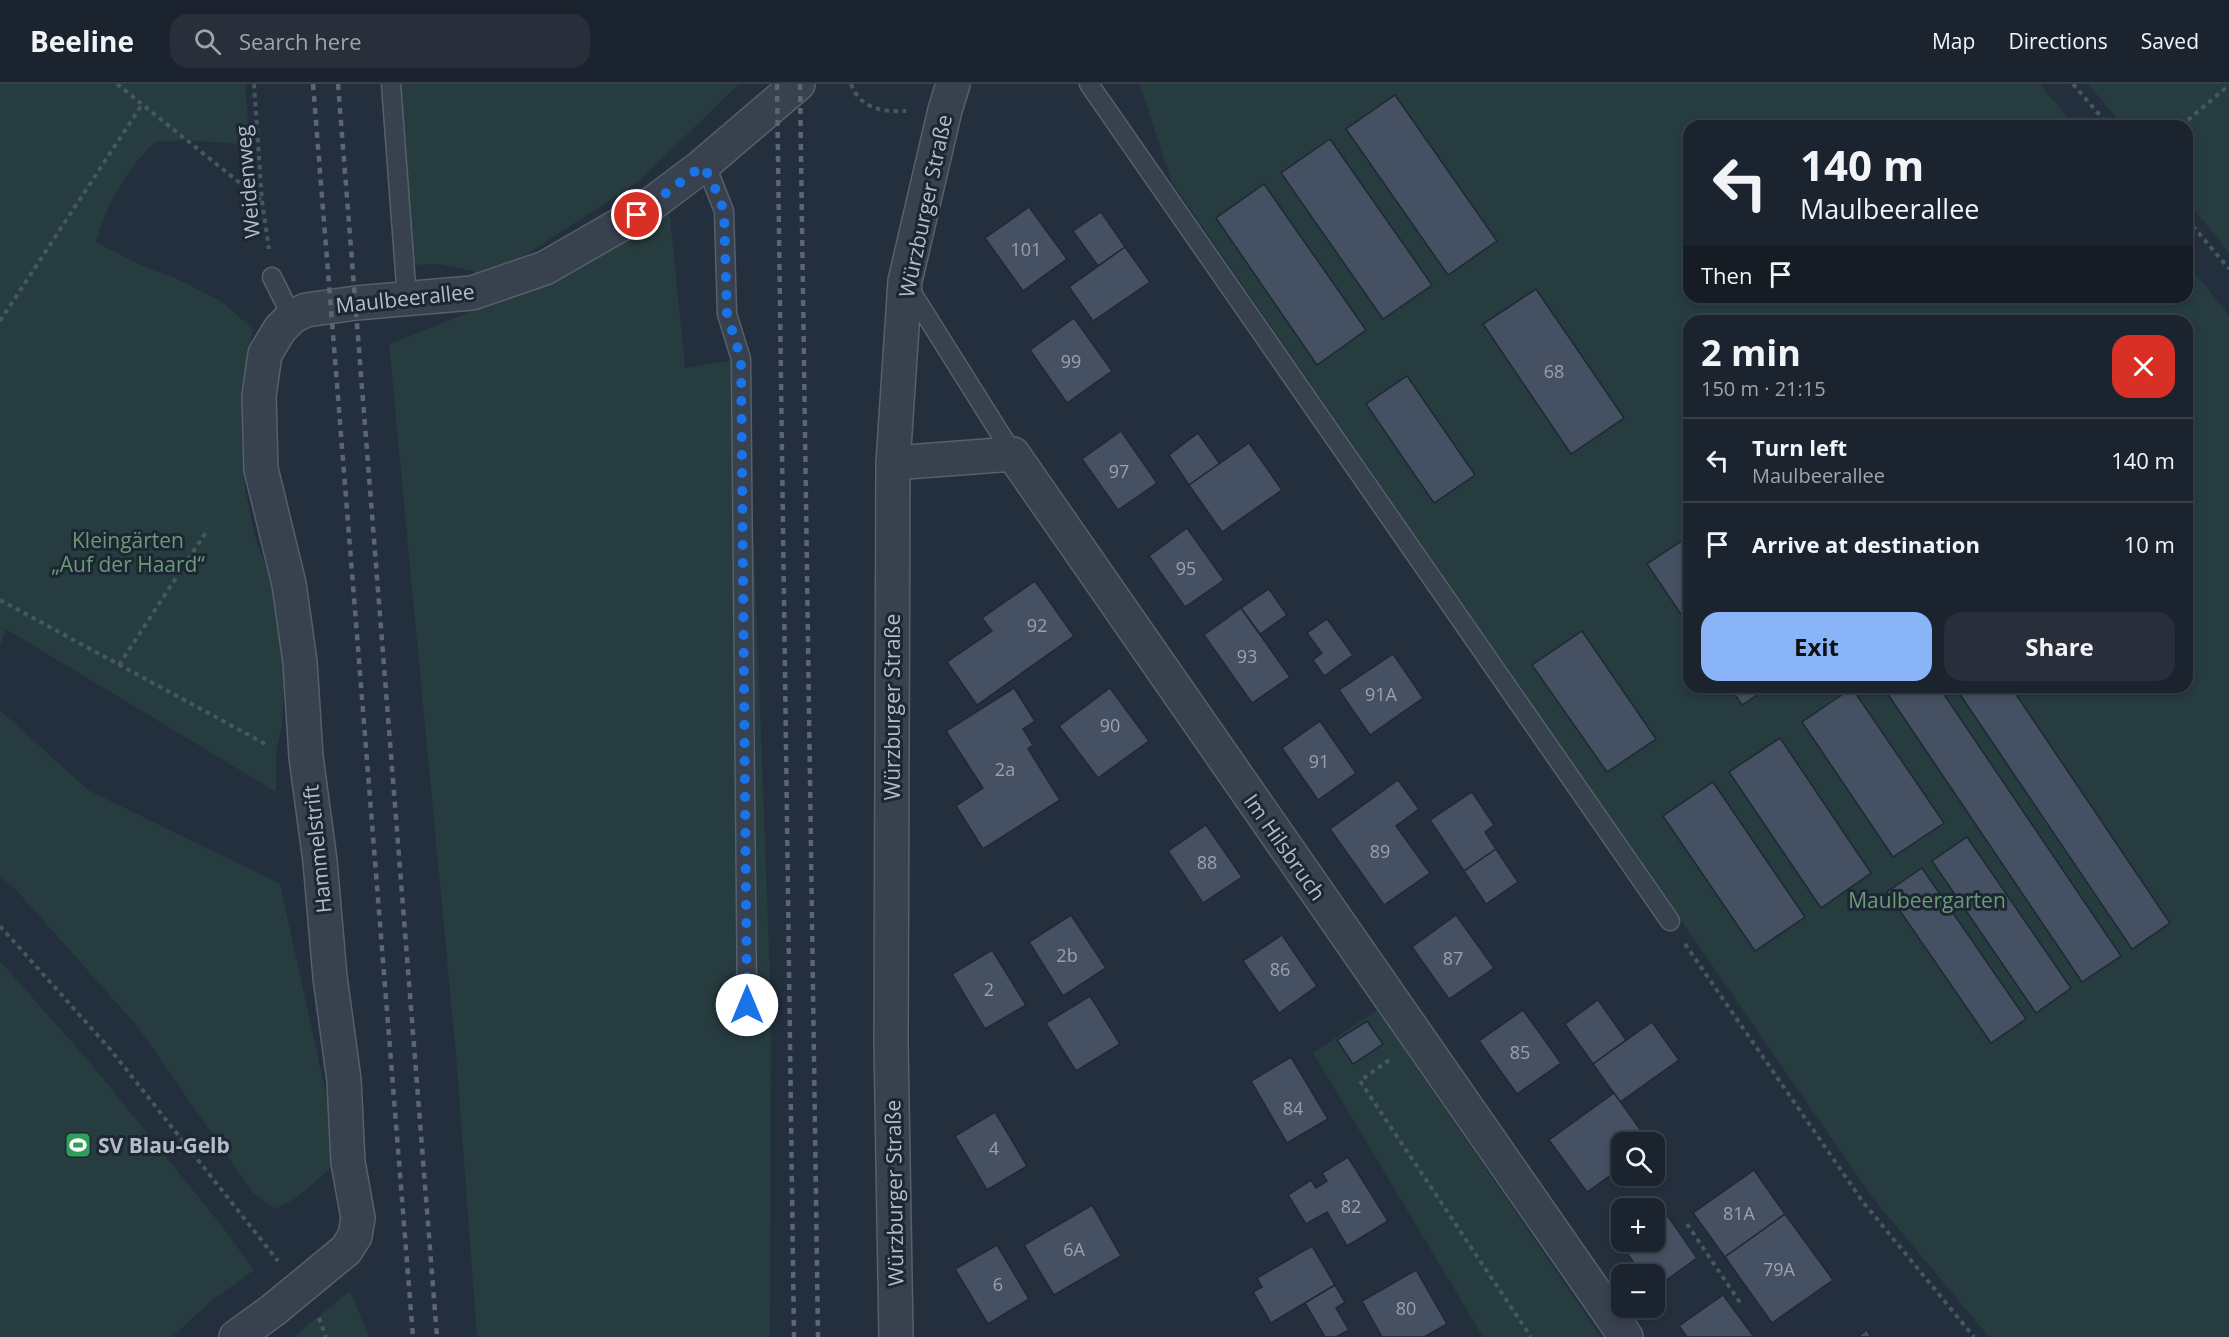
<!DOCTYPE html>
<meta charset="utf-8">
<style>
body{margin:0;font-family:"Open Sans",sans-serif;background:#282f3a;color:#f1f3f6;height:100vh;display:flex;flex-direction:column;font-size:22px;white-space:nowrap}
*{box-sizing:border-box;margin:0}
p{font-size:20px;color:#a0a4aa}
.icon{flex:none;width:33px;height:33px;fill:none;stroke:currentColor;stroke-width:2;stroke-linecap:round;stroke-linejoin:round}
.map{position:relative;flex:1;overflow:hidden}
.drawer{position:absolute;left:1683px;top:231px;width:510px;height:378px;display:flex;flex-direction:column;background:#1b232e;border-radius:18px;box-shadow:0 3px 9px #0003,0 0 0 2px #39404a}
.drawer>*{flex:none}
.guide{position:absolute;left:1683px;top:36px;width:510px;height:183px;border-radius:18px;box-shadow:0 3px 9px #0003,0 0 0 2px #39404a;background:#1b232e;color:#f1f3f6;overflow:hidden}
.tools{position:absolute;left:1611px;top:1048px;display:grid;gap:12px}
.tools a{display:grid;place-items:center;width:54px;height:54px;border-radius:12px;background:#1b232e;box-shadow:0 3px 9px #0003,0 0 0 2px #39404a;font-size:30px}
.pin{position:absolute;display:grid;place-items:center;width:51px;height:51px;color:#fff;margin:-26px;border:3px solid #fff;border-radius:50%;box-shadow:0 2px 6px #0007}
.me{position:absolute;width:66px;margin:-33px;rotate:0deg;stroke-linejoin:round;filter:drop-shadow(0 0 4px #0008)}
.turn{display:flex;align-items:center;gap:21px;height:126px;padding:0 18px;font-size:27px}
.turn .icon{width:78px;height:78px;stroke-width:2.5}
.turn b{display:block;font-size:42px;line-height:51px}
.then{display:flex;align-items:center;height:57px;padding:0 18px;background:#0003;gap:12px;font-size:22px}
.round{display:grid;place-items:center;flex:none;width:63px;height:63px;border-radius:18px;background:#282f3a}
.summary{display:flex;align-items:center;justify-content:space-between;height:102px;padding:0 18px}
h1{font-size:36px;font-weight:700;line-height:45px}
.primary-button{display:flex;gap:12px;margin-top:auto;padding:12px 18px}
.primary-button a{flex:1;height:69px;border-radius:18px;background:#8ab4f8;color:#111;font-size:24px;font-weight:700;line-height:69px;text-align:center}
.primary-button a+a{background:#282f3a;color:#f1f3f6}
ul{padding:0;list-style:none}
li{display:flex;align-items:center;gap:18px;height:84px;padding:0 18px;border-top:2px solid #39404a}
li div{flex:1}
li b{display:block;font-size:22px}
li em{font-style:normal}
header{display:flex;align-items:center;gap:36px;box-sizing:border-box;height:84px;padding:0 30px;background:#1b232e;border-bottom:2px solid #39404a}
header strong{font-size:28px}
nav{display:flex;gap:33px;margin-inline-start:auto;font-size:21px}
.search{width:420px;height:54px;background:#282f3a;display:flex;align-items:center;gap:15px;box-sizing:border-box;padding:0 21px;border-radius:18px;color:#a0a4aa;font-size:22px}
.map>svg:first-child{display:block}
.green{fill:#263c3f;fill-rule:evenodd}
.building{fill:#455162;stroke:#1f2835;stroke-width:1.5}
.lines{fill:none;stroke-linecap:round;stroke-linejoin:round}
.lane-casing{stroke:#565f6c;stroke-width:21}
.street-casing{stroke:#565f6c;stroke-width:36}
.path{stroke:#44595c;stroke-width:4;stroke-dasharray:4.5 4.5;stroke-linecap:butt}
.lane{stroke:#38414e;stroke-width:18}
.street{stroke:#38414e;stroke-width:33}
.rail{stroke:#5a6575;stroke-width:4.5;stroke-dasharray:6 6;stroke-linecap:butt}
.route{stroke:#1a73e8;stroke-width:10;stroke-dasharray:0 18}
.labels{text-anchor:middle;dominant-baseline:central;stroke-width:6;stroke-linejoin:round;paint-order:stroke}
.number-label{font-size:18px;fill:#98a1af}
.street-label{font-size:21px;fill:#b4bcc9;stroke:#1d2633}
.park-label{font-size:21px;fill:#6b9a76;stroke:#1d2633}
.poi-label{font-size:21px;font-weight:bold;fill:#b4bcc9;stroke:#1d2633;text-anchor:start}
</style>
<header>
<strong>Beeline</strong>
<div class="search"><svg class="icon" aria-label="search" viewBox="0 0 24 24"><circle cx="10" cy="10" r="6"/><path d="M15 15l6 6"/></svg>Search here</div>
<nav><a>Map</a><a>Directions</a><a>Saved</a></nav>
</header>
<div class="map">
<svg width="2229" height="1253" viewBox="0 0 2229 1253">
<rect width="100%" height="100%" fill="#242f3e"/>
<g class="green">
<path d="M0,0H245L250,61L186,56L155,58C126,86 107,120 96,158L138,180L175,194L222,218L253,245L247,282L245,405L255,453L277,512L285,579L282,642L276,666V708L6,545L0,562Z"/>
<path d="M399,0H739L639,97L515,178L476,188L440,180L411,181Z"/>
<path d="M1140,0H2040L2074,42H1689V213H2187V180L2229,231V1253H1989L1872,1113L1171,97ZM1689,237H2187V603H1689Z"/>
<path d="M2088,0H2229V168L2187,117V42H2124Z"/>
<path d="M669,123L685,284L747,274L771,921L770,1253H477L456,970L389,260L514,211Z"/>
<path d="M0,626L88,706L280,800L325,1005L338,1078L296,1114L276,1125L253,1109L138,943L17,807L0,792Z"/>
<path d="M0,877L92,981L221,1141L254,1186L210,1218L172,1253H0Z"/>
<path d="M1377,926L1601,1253H1483L1313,969Z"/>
<path d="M350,1207L369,1253H293Z"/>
</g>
<g class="building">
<path d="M1395,11L1497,157L1448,191L1346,45Z"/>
<path d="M1330,55L1432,201L1383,235L1281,89Z"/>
<path d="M1264,100L1366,246L1317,281L1216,134Z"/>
<path d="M1029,123L1067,175L1023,207L985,154Z"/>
<path d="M1101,128L1125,163L1098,182L1073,147Z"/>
<path d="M1125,163L1150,198L1093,237L1069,203Z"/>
<path d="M1536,205L1624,334L1571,370L1483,240Z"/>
<path d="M1074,234L1112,287L1067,319L1030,266Z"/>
<path d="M1407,292L1475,391L1434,419L1366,320Z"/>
<path d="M1121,347L1157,399L1118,426L1082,375Z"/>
<path d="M1198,349L1220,380L1189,401L1169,371Z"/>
<path d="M1249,359L1282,406L1222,448L1189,401Z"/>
<path d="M1187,444L1224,496L1185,523L1149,472Z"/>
<path d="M1689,452V542L1647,480Z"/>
<path d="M1035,497L1074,552L977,621L947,578L992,547L982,534Z"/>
<path d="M1269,505L1287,531L1260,550L1241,524Z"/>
<path d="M1241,524L1290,593L1252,619L1204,551Z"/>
<path d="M1327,535L1353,571L1324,592L1313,576L1322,569L1307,549Z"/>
<path d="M1582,547L1656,655L1607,688L1532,581Z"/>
<path d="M1393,570L1423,614L1370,651L1339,606Z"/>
<path d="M1730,603H1769L1742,621Z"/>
<path d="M1883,603H1939L2121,872L2082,898Z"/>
<path d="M1955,603H2011L2170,839L2132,865Z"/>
<path d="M1014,604L1035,637L1023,645L1033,661L1028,665L1060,716L983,765L956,722L983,704L946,647Z"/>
<path d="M1110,604L1149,657L1098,694L1059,642Z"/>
<path d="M1852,604L1944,739L1893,773L1802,638Z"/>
<path d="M1320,637L1356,689L1318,716L1282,664Z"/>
<path d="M1780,654L1871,789L1821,824L1729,688Z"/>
<path d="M1398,696L1419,725L1396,742L1430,789L1384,821L1330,745Z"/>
<path d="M1713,698L1805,833L1755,867L1663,732Z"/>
<path d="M1472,708L1494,741L1485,748L1496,765L1464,787L1430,736Z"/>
<path d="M1206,741L1242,793L1203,819L1168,767Z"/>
<path d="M1967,753L2071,904L2036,929L1932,777Z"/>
<path d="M1496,765L1518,798L1486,820L1464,787Z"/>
<path d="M1922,784L2026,935L1991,959L1887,808Z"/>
<path d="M1071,831L1106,884L1063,912L1029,858Z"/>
<path d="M1456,831L1494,884L1449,915L1412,863Z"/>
<path d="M1282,851L1317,902L1279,929L1243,877Z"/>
<path d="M992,866L1026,921L985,945L952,890Z"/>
<path d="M1090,912L1120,960L1076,987L1046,939Z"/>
<path d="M1598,916L1626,956L1593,980L1565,940Z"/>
<path d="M1523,926L1561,979L1517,1010L1479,957Z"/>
<path d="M1367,937L1383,960L1353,980L1337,956Z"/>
<path d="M1652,938L1679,976L1620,1018L1593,980Z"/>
<path d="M1291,973L1328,1035L1287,1059L1251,997Z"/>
<path d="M1614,1009L1650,1059H1622V1083L1587,1108L1549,1056Z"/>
<path d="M995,1028L1027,1082L987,1106L955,1052Z"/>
<path d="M1348,1073L1388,1137L1347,1162L1327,1128L1306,1140L1288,1111L1311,1096L1316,1104L1327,1097L1322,1089Z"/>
<path d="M1754,1086L1785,1130L1725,1173L1693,1129Z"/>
<path d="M1092,1121L1121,1172L1054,1211L1024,1161Z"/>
<path d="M1660,1121L1697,1174L1654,1205V1191H1643L1615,1153L1622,1148V1158H1654V1125Z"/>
<path d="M1785,1130L1833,1196L1772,1239L1725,1173Z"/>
<path d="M997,1161L1029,1215L988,1240L955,1185Z"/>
<path d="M1312,1162L1335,1201L1271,1239L1253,1208L1262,1203L1257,1194Z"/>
<path d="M1416,1186L1447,1240L1424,1253H1382L1362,1217Z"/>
<path d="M1335,1201L1345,1218L1336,1224L1349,1246L1336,1253H1325L1305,1219Z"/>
<path d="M1723,1211L1754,1253H1687L1679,1242Z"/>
<path d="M1867,1246L1871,1253H1857Z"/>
</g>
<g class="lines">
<defs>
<g id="lane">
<path d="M391,0L407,215"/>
<path d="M1089,0L1670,837"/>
<path d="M702,82L711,94L724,127L727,230L741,275L747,921"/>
<path d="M272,193L292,233"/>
<path d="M907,201L1013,370"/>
</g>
<g id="street">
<path d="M893,379L1013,370L1626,1253"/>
<path d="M236,1253L272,1227L346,1166L355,1152L358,1134L348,1078L344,996L330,893L320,777L306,673L300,578L289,500L261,385L259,312L265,270L280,245L292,233L306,226L356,219L472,209L545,184L637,131L702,82L798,0"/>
<path d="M896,1253L891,959L893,379L905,197L945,26L953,0"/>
</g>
</defs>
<use href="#lane" class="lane-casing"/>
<use href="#street" class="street-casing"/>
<g class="path">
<path d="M117,0L261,116"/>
<path d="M254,0L262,117L269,165"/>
<path d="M851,0C860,25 883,28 906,27"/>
<path d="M2073,0L2109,42"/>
<path d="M2181,42L2229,1"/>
<path d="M2187,135L2229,185"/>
<path d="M0,237L143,19"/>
<path d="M0,516L269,662"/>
<path d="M119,581L208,445"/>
<path d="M0,842L110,965L278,1177"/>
<path d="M1685,860L1863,1118L1974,1253"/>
<path d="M1389,976L1360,997L1531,1253"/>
<path d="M1687,1140L1741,1220"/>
<path d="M319,1234L326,1253"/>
</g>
<use href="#lane" class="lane"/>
<use href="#street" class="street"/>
<g class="rail">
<path d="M313,0L413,1253"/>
<path d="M338,0L437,1253"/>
<path d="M777,0L794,1253"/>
<path d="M800,0L818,1253"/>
</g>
</g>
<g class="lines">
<path class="route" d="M637,131L702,82L711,94L724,127L727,230L741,275L747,921"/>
</g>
<defs>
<symbol id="stadium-square" viewBox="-11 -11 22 22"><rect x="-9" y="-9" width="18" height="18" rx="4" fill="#2e9e5b" stroke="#1d2633"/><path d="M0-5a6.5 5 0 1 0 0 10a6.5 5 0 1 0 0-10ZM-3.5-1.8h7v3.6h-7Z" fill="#fff"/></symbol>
</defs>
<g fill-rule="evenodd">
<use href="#stadium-square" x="63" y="1046" width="30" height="30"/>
</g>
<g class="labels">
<g class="number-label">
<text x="1026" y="165">101</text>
<text x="1071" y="277">99</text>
<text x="1554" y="287">68</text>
<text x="1119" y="387">97</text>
<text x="1186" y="484">95</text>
<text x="1037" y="541">92</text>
<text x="1247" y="572">93</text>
<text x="1381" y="610">91A</text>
<text x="1110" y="641">90</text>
<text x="1319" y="677">91</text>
<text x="1005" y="685">2a</text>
<text x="1380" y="767">89</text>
<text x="1207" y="778">88</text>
<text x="1067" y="871">2b</text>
<text x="1453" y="874">87</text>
<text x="1280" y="885">86</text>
<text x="989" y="905">2</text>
<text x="1520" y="968">85</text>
<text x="1293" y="1024">84</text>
<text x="994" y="1064">4</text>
<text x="1351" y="1122">82</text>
<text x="1739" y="1129">81A</text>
<text x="1074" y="1165">6A</text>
<text x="1779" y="1185">79A</text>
<text x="998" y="1200">6</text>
<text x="1406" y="1224">80</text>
</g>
<g class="street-label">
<text transform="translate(247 98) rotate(-95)">Weidenweg</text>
<text transform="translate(925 122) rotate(-78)">Würzburger Straße</text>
<text transform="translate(405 214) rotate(-6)">Maulbeerallee</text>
<text transform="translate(892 623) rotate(-90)">Würzburger Straße</text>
<text transform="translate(1285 763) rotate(55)">Im Hilsbruch</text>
<text transform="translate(317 765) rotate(-96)">Hammelstrift</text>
<text transform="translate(894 1109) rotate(-91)">Würzburger Straße</text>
</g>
<g class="park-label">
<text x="128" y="456">Kleingärten<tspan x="128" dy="24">„Auf der Haard“</tspan></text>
<text x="1927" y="816">Maulbeergarten</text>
</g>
<g class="poi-label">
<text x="98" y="1061">SV Blau-Gelb</text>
</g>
</g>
</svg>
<div class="tools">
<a><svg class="icon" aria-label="search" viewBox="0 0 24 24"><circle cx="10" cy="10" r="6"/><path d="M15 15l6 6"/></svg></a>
<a>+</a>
<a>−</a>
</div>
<div class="pin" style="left:637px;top:131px;background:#d93025"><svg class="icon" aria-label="arrive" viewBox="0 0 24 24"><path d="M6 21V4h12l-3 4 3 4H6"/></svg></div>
<svg class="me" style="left:747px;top:921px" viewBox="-20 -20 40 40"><circle r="19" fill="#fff"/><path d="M0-13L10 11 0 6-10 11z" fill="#1a73e8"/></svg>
<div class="guide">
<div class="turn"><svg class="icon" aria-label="left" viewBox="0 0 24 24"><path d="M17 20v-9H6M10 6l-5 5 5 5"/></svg><div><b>140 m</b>Maulbeerallee</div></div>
<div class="then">Then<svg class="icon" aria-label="arrive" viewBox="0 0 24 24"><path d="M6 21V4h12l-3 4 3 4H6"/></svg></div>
</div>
<section class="drawer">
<div class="summary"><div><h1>2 min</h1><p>150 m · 21:15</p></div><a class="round" style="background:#d93025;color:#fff"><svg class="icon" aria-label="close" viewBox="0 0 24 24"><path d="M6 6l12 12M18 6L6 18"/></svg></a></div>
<ul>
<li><svg class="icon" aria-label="left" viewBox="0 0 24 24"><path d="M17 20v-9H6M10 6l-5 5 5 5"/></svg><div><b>Turn left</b><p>Maulbeerallee</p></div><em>140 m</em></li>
<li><svg class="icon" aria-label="arrive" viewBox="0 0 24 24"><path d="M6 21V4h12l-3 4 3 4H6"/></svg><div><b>Arrive at destination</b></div><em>10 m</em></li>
</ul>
<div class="primary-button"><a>Exit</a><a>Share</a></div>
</section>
</div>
